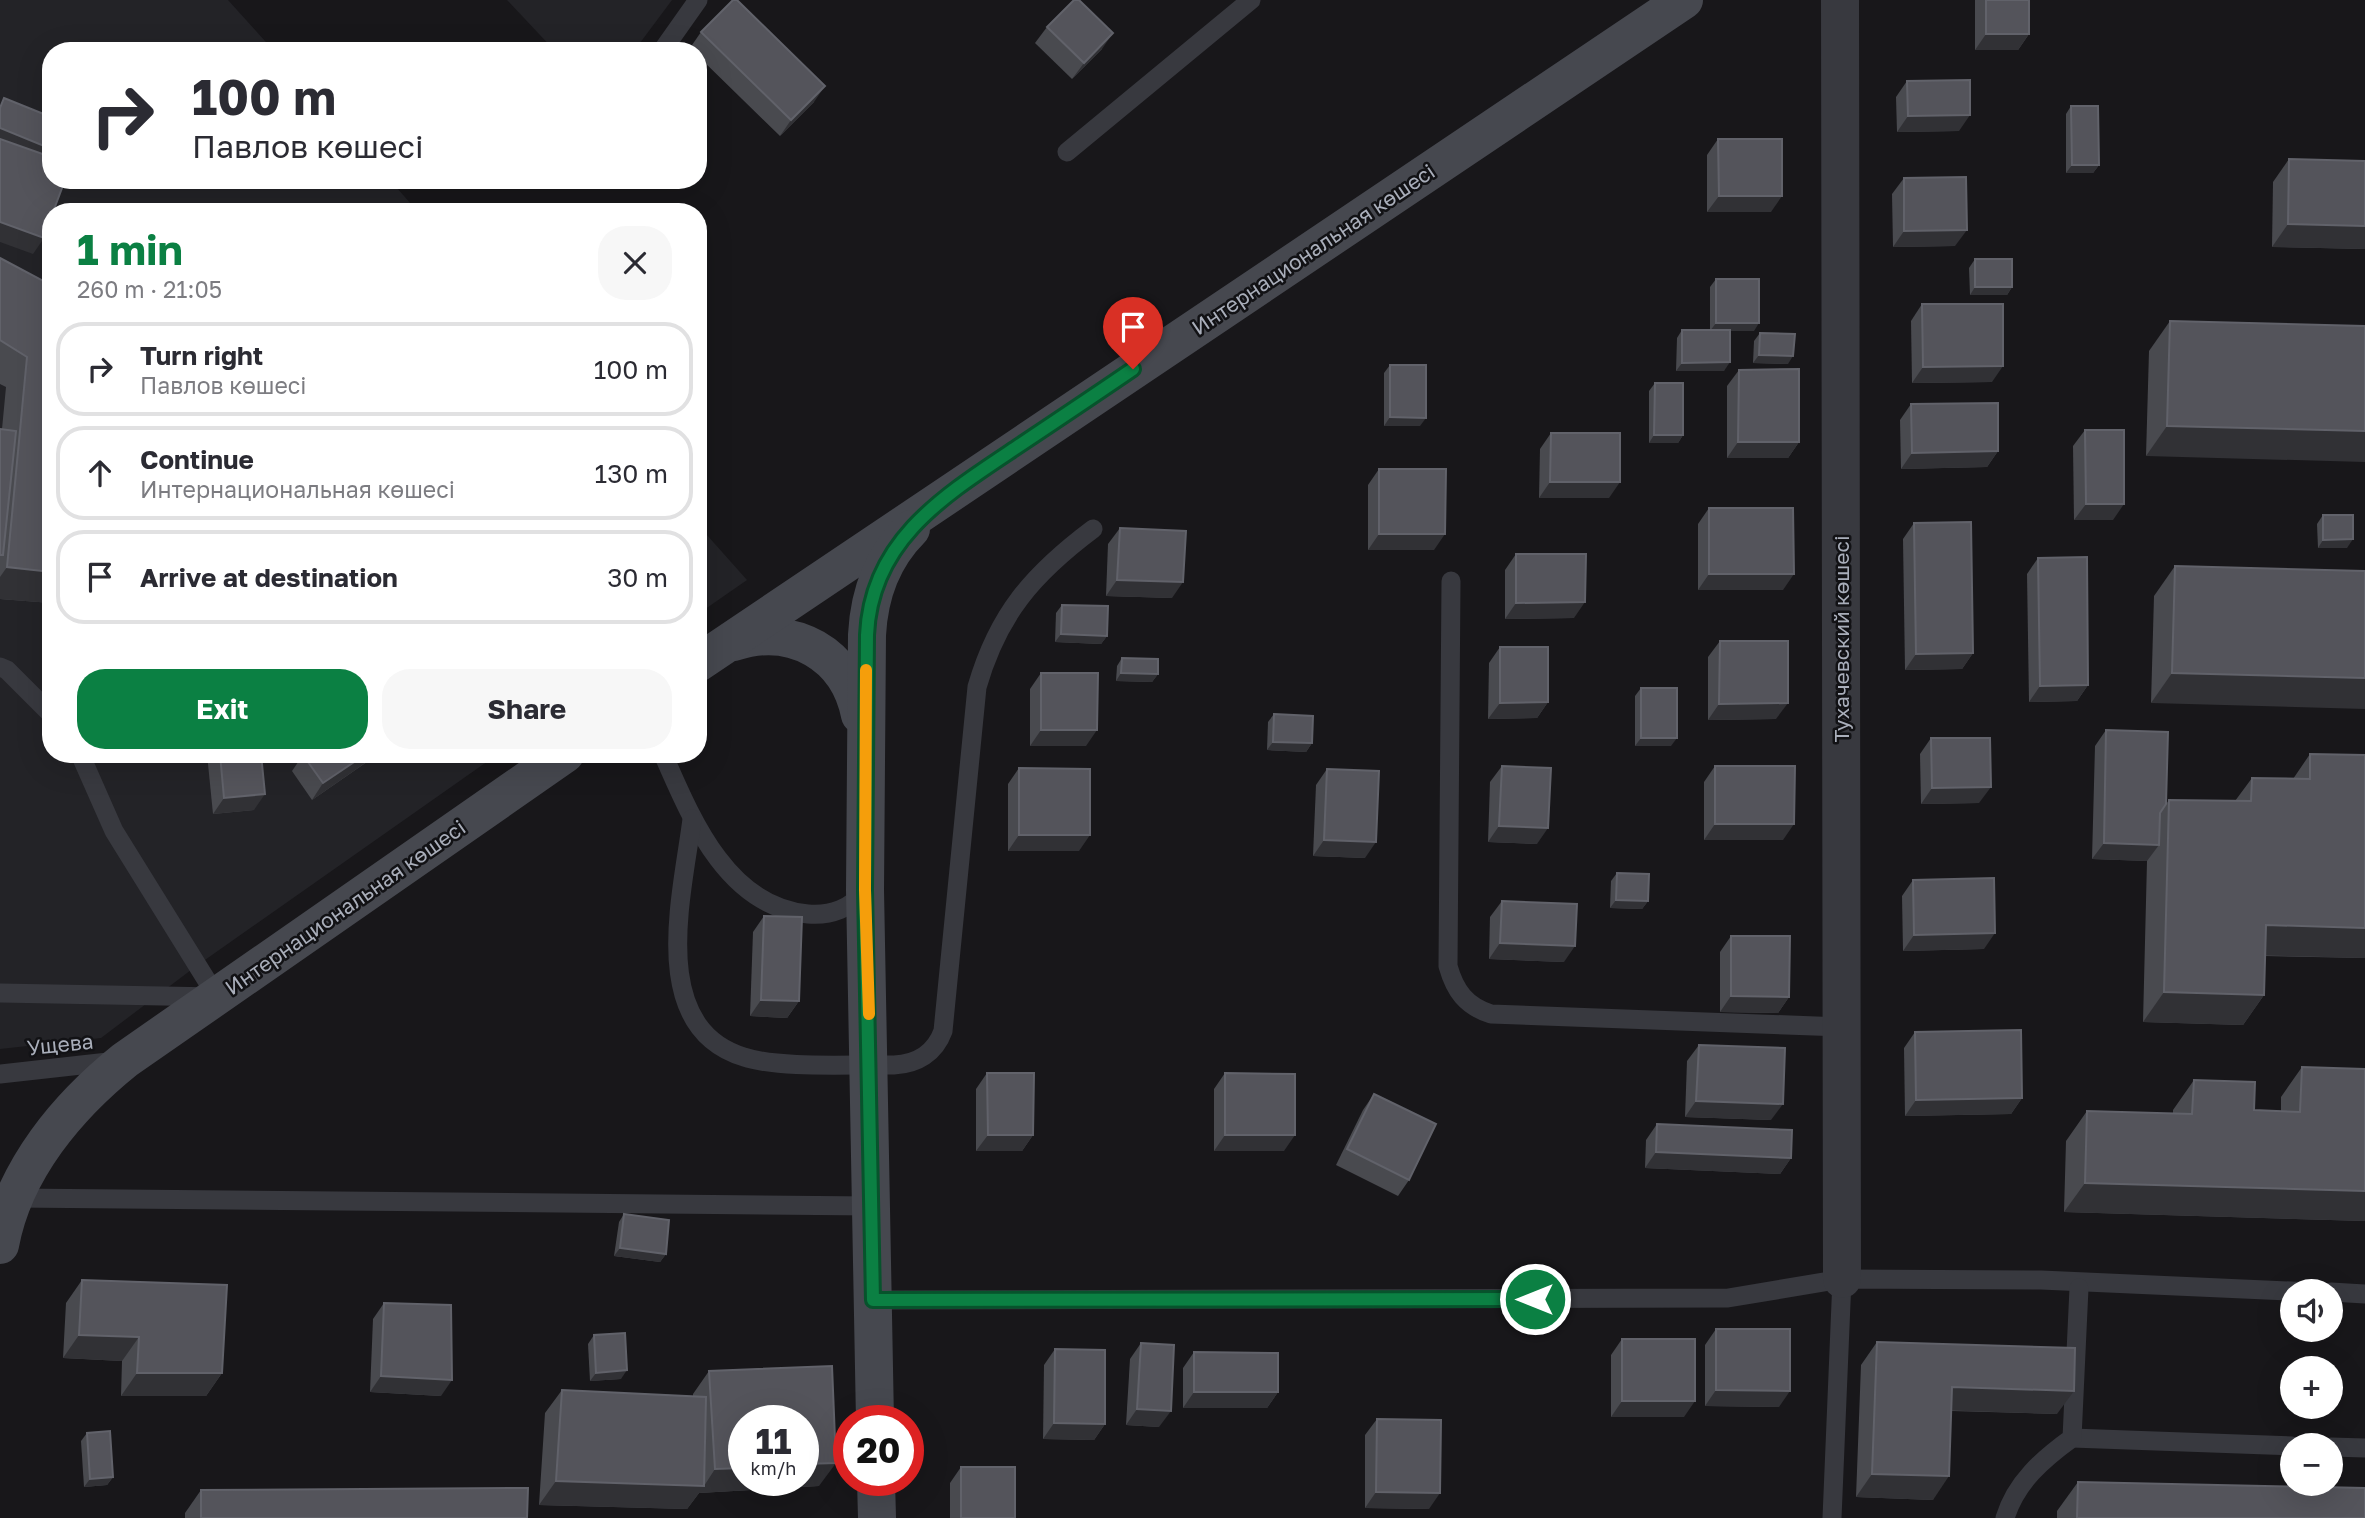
<!DOCTYPE html>
<meta charset="utf-8">
<style>
body{margin:0;font-family:"Golos Text",sans-serif;background:#f7f7f7;color:#2b2b33;height:100vh;display:flex;flex-direction:column;font-size:26px;white-space:nowrap}
*{box-sizing:border-box;margin:0}
p{font-size:23px;color:#7c7c81}
.icon{flex:none;width:38px;height:38px;fill:none;stroke:currentColor;stroke-width:2;stroke-linecap:round;stroke-linejoin:round}
.map{position:relative;flex:1;overflow:hidden}
.details{position:absolute;left:42px;top:203px;width:665px;height:560px;display:flex;flex-direction:column;background:#fff;border-radius:28px;box-shadow:0 7px 28px #0002}
.details>*{flex:none}
.hud{position:absolute;left:42px;top:42px;width:665px;height:147px;border-radius:28px;box-shadow:0 7px 28px #0002;background:#fff;color:#2b2b33;overflow:hidden}
.tools{position:absolute;left:2280px;top:1279px;display:grid;gap:14px}
.tools a{display:grid;place-items:center;width:63px;height:63px;border-radius:50%;background:#fff;box-shadow:0 7px 28px #0002;font-size:35px}
.speed{position:absolute;left:728px;top:1405px;display:flex;gap:14px;font-size:35px;font-weight:700;text-align:center}
.speed>*{display:grid;place-content:center;width:91px;height:91px;border-radius:50%;background:#fff;box-shadow:0 7px 28px #0002;line-height:1}
.speed small{font-size:18px;font-weight:400}
.speed .limit{border:10px solid #d22;background:#fff;color:#111}
.pin{position:absolute;display:grid;place-items:center;width:60px;height:60px;color:#fff;margin:-72px -30px;border-radius:50% 50% 50% 0;rotate:-45deg;box-shadow:0 0 7px #0007}
.pin .icon{rotate:45deg}
.me{position:absolute;width:77px;margin:-38px;rotate:270deg;stroke-linejoin:round;filter:drop-shadow(0 0 5px #0008)}
.turn{display:flex;align-items:center;gap:24px;height:147px;padding:0 35px;font-size:32px}
.turn .icon{width:91px;height:91px;stroke-width:2.5}
.turn b{display:block;font-size:49px;line-height:60px}
.round{display:grid;place-items:center;flex:none;width:74px;height:74px;border-radius:28px;background:#f7f7f7}
.headline{display:flex;align-items:center;justify-content:space-between;height:119px;padding:0 35px}
h1{font-size:42px;font-weight:700;line-height:52px;color:#0b8043}
.button{display:flex;gap:14px;margin-top:auto;padding:14px 35px}
.button a{flex:1;height:80px;border-radius:28px;background:#0b8043;color:#fff;font-size:28px;font-weight:700;line-height:80px;text-align:center}
.button a+a{background:#f7f7f7;color:#2b2b33}
ul{padding:0;list-style:none}
li{display:flex;align-items:center;gap:21px;height:94px;margin:0 14px 10px;padding:0 21px;border:4px solid #e1e1e2;border-radius:28px}
li div{flex:1}
li b{display:block;font-size:26px}
li em{font-style:normal}
.map>svg:first-child{display:block}
.built{fill:#232327}
.lines{fill:none;stroke-linecap:round;stroke-linejoin:round}
.lane{stroke:#38393f;stroke-width:19}
.street{stroke:#38393f;stroke-width:38}
.secondary{stroke:#46484f;stroke-width:38}
.wall{fill:#494a4f}
.shaded-wall{fill:#313135}
.building{fill:#54545b;stroke:#61626a;stroke-width:2}
.route-casing{stroke:#07532c;stroke-width:18}
.route{stroke:#0b8043;stroke-width:12}
.slow{stroke:#f59e0b;stroke-width:12}
.labels{text-anchor:middle;dominant-baseline:central;stroke-width:5;stroke-linejoin:round;paint-order:stroke}
.street-label{font-size:21px;fill:#a9aeba;stroke:#121215}
</style>
<div class="map">
<svg width="2365" height="1518" viewBox="0 0 2365 1518">
<rect width="100%" height="100%" fill="#18171a"/>
<g class="built">
<path d="M0,0H228L274,51H51V180H390L418,212H51V754H498L195,967L101,1038L0,1049Z"/>
<path d="M507,0H672L634,51H555Z"/>
<path d="M698,525L747,580L698,614Z"/>
</g>
<g class="lines">
<g class="lane">
<path d="M662,51L698,0"/>
<path d="M1067,152L1251,0"/>
<path d="M1451,581L1448,966C1455,991 1466,1006 1491,1014L1842,1027"/>
<path d="M0,667L7,670L51,714"/>
<path d="M663,754C691,818 727,907 808,914C831,916 852,908 865,890"/>
<path d="M692,819C683,893 646,1027 744,1057C780,1069 854,1064 894,1065C917,1064 935,1053 943,1031L977,687C998,614 1033,574 1093,529"/>
<path d="M0,993L217,997L114,831L80,754"/>
<path d="M0,1074L117,1061"/>
<path d="M15,1198L872,1206"/>
<path d="M2331,1292L2365,1294"/>
<path d="M873,1300L1728,1298L1842,1279L2041,1280L2312,1292"/>
<path d="M2072,1438L2292,1446"/>
<path d="M2331,1447L2365,1448"/>
<path d="M1832,1518L1842,1279H1846"/>
<path d="M2005,1518C2016,1482 2043,1459 2072,1438L2079,1288"/>
</g>
<path class="street" d="M1840,0L1842,1279"/>
<g class="secondary">
<path d="M734,642C793,623 848,654 860,715"/>
<path d="M698,663L1684,0"/>
<path d="M0,1245C14,1169 68,1106 125,1060L565,754"/>
<path d="M875,1421L865,890L867,635C869,595 882,558 911,529"/>
<path d="M876,1480L877,1518"/>
</g>
</g>
<g class="wall">
<path d="M1975,0H2029V34L2018,50H1975Z"/>
<path d="M1047,27L1102,49L1072,79L1035,43Z"/>
<path d="M701,32L814,102L780,136L698,56V51H693L690,48Z"/>
<path d="M1907,81L1959,131L1897,132L1896,97Z"/>
<path d="M2071,106L2099,165L2093,173H2066V114Z"/>
<path d="M1718,139L1771,212H1707V155Z"/>
<path d="M2289,159L2365,161V249L2272,247L2273,182Z"/>
<path d="M1904,178L1955,246L1893,247L1892,194Z"/>
<path d="M0,258L51,285V603L0,599V429H2L6,387L0,384Z"/>
<path d="M1975,259L2012,287L2007,295H1970L1969,268Z"/>
<path d="M1716,279L1754,331H1730L1724,371H1676L1677,338L1682,330H1710V287Z"/>
<path d="M1922,304L1992,382L1912,383L1911,321Z"/>
<path d="M2170,321L2365,326L2146,456L2149,351Z"/>
<path d="M1760,333L1788,364L1753,363L1754,341Z"/>
<path d="M1390,365L1420,426H1384V373Z"/>
<path d="M1739,370L1799,442L1788,458H1727V386Z"/>
<path d="M1655,383L1683,435L1678,443H1649V391Z"/>
<path d="M1911,404L1998,451L1987,467L1901,469L1900,420Z"/>
<path d="M2085,430L2113,520H2074L2073,446Z"/>
<path d="M1551,433L1609,498H1539L1540,449Z"/>
<path d="M1379,469L1434,550H1368V485Z"/>
<path d="M1709,508L1783,590H1698V524Z"/>
<path d="M2323,515L2347,548H2318L2317,524Z"/>
<path d="M1914,523L1973,653L1962,669L1905,670L1903,539Z"/>
<path d="M1120,528L1172,598L1106,596L1108,544Z"/>
<path d="M1516,554L1574,618L1505,619V570Z"/>
<path d="M2038,558L2088,685L2077,701L2029,702L2027,574Z"/>
<path d="M2175,566L2365,571L2151,703L2154,596Z"/>
<path d="M1062,605L1107,636L1101,644L1055,642L1056,613Z"/>
<path d="M1720,641L1776,719L1708,720V657Z"/>
<path d="M1500,647L1548,702L1537,718L1488,719L1489,663Z"/>
<path d="M1122,658L1158,674L1152,682L1116,681L1117,666Z"/>
<path d="M1041,673L1086,746H1030V689Z"/>
<path d="M1641,688L1671,746H1635V696Z"/>
<path d="M1274,714L1312,743L1306,752L1267,750L1268,722Z"/>
<path d="M2106,730L2166,804L2169,800L2235,801L2252,778L2293,779L2310,754L2365,755V958L2265,956L2264,995L2243,1025L2143,1022L2147,861L2092,859L2095,746Z"/>
<path d="M1931,738L1979,803L1921,804L1920,754Z"/>
<path d="M207,754H261L254,810L213,814Z"/>
<path d="M303,755H377L312,800L292,771Z"/>
<path d="M1502,766L1537,844L1488,842L1490,782Z"/>
<path d="M1715,766L1783,840H1704V782Z"/>
<path d="M1019,768L1079,851H1008V784Z"/>
<path d="M1327,769L1365,858L1313,856L1316,785Z"/>
<path d="M1617,873L1648,901L1642,909L1610,908L1611,881Z"/>
<path d="M1913,880L1984,949L1903,951L1902,896Z"/>
<path d="M1502,901L1564,962L1489,959L1490,917Z"/>
<path d="M764,916L799,1001L787,1018L750,1016L753,932Z"/>
<path d="M1731,936L1789,997L1778,1013L1720,1012V952Z"/>
<path d="M1915,1032L2022,1098L2011,1114L1905,1116L1904,1048Z"/>
<path d="M1699,1045L1771,1120L1685,1117L1687,1061Z"/>
<path d="M2302,1067L2365,1069V1221L2064,1212L2066,1141L2087,1111L2173,1114V1110L2194,1080L2254,1110L2281,1111V1097Z"/>
<path d="M987,1073L1033,1135L1022,1151H976V1089Z"/>
<path d="M1225,1073L1284,1151H1214V1089Z"/>
<path d="M1374,1094L1409,1180L1398,1196L1336,1165L1363,1110Z"/>
<path d="M1657,1124L1791,1158L1780,1174L1645,1168L1646,1140Z"/>
<path d="M624,1214L666,1254L660,1262L614,1256L619,1222Z"/>
<path d="M82,1280L222,1373L206,1396H121L122,1361L63,1358L66,1303Z"/>
<path d="M384,1303L441,1396L370,1392L373,1319Z"/>
<path d="M1716,1329L1779,1407L1705,1406V1345Z"/>
<path d="M594,1335L621,1379L590,1381L588,1344Z"/>
<path d="M1622,1339L1684,1417H1611V1355Z"/>
<path d="M1877,1342L2057,1414L1952,1411L1933,1500L1856,1497L1861,1365Z"/>
<path d="M1141,1343L1159,1427L1126,1425L1130,1359Z"/>
<path d="M1055,1349L1105,1424L1094,1440L1043,1439L1044,1365Z"/>
<path d="M1194,1352L1278,1392L1267,1408H1183V1368Z"/>
<path d="M709,1371L819,1486L699,1493L687,1509L539,1505L545,1413L562,1390L693,1396V1394Z"/>
<path d="M1377,1419L1429,1509L1365,1508V1435Z"/>
<path d="M87,1433L113,1477L107,1485L84,1487L81,1441Z"/>
<path d="M961,1467L1015,1518H950V1483Z"/>
<path d="M2078,1482L2365,1518H2057V1511Z"/>
<path d="M201,1490L527,1518H185V1513Z"/>
</g>
<g class="shaded-wall">
<path d="M1113,33L1102,49L1072,79L1084,63Z"/>
<path d="M1986,34H2029L2018,50H1975Z"/>
<path d="M825,86L814,102L780,136L791,120Z"/>
<path d="M1970,115L1959,131L1897,132L1908,116Z"/>
<path d="M0,128L49,148L44,156L0,138Z"/>
<path d="M2072,165H2099L2093,173H2066Z"/>
<path d="M1719,196H1782L1771,212H1707Z"/>
<path d="M0,222L44,238L33,254L0,242Z"/>
<path d="M2288,224L2365,226V249L2272,247Z"/>
<path d="M1967,230L1955,246L1893,247L1904,231Z"/>
<path d="M1975,287H2012L2007,295H1970Z"/>
<path d="M1716,323H1759L1754,331H1710Z"/>
<path d="M1759,355L1793,356L1788,364L1753,363Z"/>
<path d="M1730,362L1724,371H1676L1682,363Z"/>
<path d="M2003,366L1992,382L1912,383L1923,367Z"/>
<path d="M1390,417L1426,418L1420,426H1384Z"/>
<path d="M2167,426L2365,431V462L2146,456Z"/>
<path d="M1654,435H1683L1678,443H1649Z"/>
<path d="M1738,442H1799L1788,458H1727Z"/>
<path d="M1998,451L1987,467L1901,469L1912,453Z"/>
<path d="M1550,482H1620L1609,498H1539Z"/>
<path d="M2086,504H2124L2113,520H2074Z"/>
<path d="M1379,534H1445L1434,550H1368Z"/>
<path d="M2353,539L2347,548H2318L2323,540Z"/>
<path d="M7,567L51,572V603L0,599V577Z"/>
<path d="M1709,574H1794L1783,590H1698Z"/>
<path d="M1117,580L1183,582L1172,598L1106,596Z"/>
<path d="M1585,602L1574,618L1505,619L1516,603Z"/>
<path d="M1061,634L1107,636L1101,644L1055,642Z"/>
<path d="M1973,653L1962,669L1905,670L1916,654Z"/>
<path d="M1121,673L1158,674L1152,682L1116,681Z"/>
<path d="M2172,673L2365,678V709L2151,703Z"/>
<path d="M2088,685L2077,701L2029,702L2040,686Z"/>
<path d="M1548,702L1537,718L1488,719L1500,703Z"/>
<path d="M1788,703L1776,719L1708,720L1719,704Z"/>
<path d="M1041,730H1097L1086,746H1030Z"/>
<path d="M1641,738H1677L1671,746H1635Z"/>
<path d="M1273,742L1312,743L1306,752L1267,750Z"/>
<path d="M366,754H378L312,800L323,783Z"/>
<path d="M1991,787L1979,803L1921,804L1932,788Z"/>
<path d="M265,794L254,810L213,814L224,798Z"/>
<path d="M1715,824H1794L1783,840H1704Z"/>
<path d="M1499,826L1548,828L1537,844L1488,842Z"/>
<path d="M1019,835H1090L1079,851H1008Z"/>
<path d="M1324,840L1376,842L1365,858L1313,856Z"/>
<path d="M2104,843L2159,845L2147,861L2092,859Z"/>
<path d="M1616,900L1648,901L1642,909L1610,908Z"/>
<path d="M2266,925L2365,928V958L2245,955Z"/>
<path d="M1995,933L1984,949L1903,951L1914,935Z"/>
<path d="M1500,943L1575,946L1564,962L1489,959Z"/>
<path d="M2164,992L2264,995L2243,1025L2143,1022Z"/>
<path d="M1731,996L1789,997L1778,1013L1720,1012Z"/>
<path d="M761,1000L799,1001L787,1018L750,1016Z"/>
<path d="M2022,1098L2011,1114L1905,1116L1916,1100Z"/>
<path d="M1696,1101L1783,1104L1771,1120L1685,1117Z"/>
<path d="M988,1135H1033L1022,1151H976Z"/>
<path d="M1225,1135H1295L1284,1151H1214Z"/>
<path d="M1656,1152L1791,1158L1780,1174L1645,1168Z"/>
<path d="M2085,1183L2365,1191V1221L2064,1212Z"/>
<path d="M620,1248L666,1254L660,1262L614,1256Z"/>
<path d="M79,1335L139,1337L122,1361L63,1358Z"/>
<path d="M627,1370L621,1379L590,1381L596,1373Z"/>
<path d="M137,1373H222L206,1396H121Z"/>
<path d="M381,1376L452,1380L441,1396L370,1392Z"/>
<path d="M1952,1387L2074,1391L2057,1414L1936,1410Z"/>
<path d="M1716,1390L1790,1391L1779,1407L1705,1406Z"/>
<path d="M1194,1392H1278L1267,1408H1183Z"/>
<path d="M1622,1401H1695L1684,1417H1611Z"/>
<path d="M1137,1409L1171,1411L1159,1427L1126,1425Z"/>
<path d="M1054,1423L1105,1424L1094,1440L1043,1439Z"/>
<path d="M836,1463L819,1486L699,1493L687,1509L539,1505L556,1481L704,1486L715,1469L744,1468V1480H803V1464Z"/>
<path d="M1872,1474L1949,1476L1933,1500L1856,1497Z"/>
<path d="M113,1477L107,1485L84,1487L90,1479Z"/>
<path d="M1376,1492L1440,1493L1429,1509L1365,1508Z"/>
</g>
<g class="building">
<path d="M733,0H737L825,86L791,120L701,32Z"/>
<path d="M1074,0H1079L1113,33L1084,63L1047,27Z"/>
<rect x="1986" y="0" width="43" height="34"/>
<path d="M1970,80V115L1908,116L1907,81Z"/>
<path d="M4,98L51,117V145L49,148L0,128V108Z"/>
<path d="M2071,106H2098L2099,165H2072Z"/>
<path d="M0,139L51,157V180H65L53,212H51V219L44,238L0,222Z"/>
<path d="M1718,139H1782V196H1719Z"/>
<path d="M2289,159L2365,161V226L2288,224Z"/>
<path d="M1966,177L1967,230L1904,231V178Z"/>
<path d="M0,258L51,285V572L7,567L27,357L0,340Z"/>
<rect x="1975" y="259" width="37" height="28"/>
<rect x="1716" y="279" width="43" height="44"/>
<path d="M1922,304H2003V366L1923,367Z"/>
<path d="M2170,321L2365,326V431L2167,426Z"/>
<path d="M1682,330H1730V362L1682,363Z"/>
<path d="M1760,333L1795,334L1793,356L1759,355Z"/>
<path d="M1390,365H1426V418L1390,417Z"/>
<path d="M1799,369V442H1738L1739,370Z"/>
<path d="M1655,383H1683V435H1654Z"/>
<path d="M1998,403V451L1912,453L1911,404Z"/>
<path d="M0,429L16,431L3,555H0Z"/>
<path d="M2085,430H2124V504H2086Z"/>
<path d="M1551,433H1620V482H1550Z"/>
<path d="M1379,469H1446L1445,534H1379Z"/>
<path d="M1709,508H1793L1794,574H1709Z"/>
<path d="M2323,515H2353V539L2323,540Z"/>
<path d="M1971,522L1973,653L1916,654L1914,523Z"/>
<path d="M1120,528L1186,531L1183,582L1117,580Z"/>
<path d="M1516,554H1586L1585,602L1516,603Z"/>
<path d="M2087,557L2088,685L2040,686L2038,558Z"/>
<path d="M2175,566L2365,571V678L2172,673Z"/>
<path d="M1062,605L1108,606L1107,636L1061,634Z"/>
<path d="M1720,641H1788V703L1719,704Z"/>
<path d="M1500,647H1548V702L1500,703Z"/>
<path d="M1122,658L1158,659V674L1121,673Z"/>
<path d="M1041,673H1098L1097,730H1041Z"/>
<rect x="1641" y="688" width="36" height="50"/>
<path d="M1274,714L1313,716L1312,743L1273,742Z"/>
<path d="M2106,730L2168,732L2166,804L2160,813L2159,845L2104,843Z"/>
<path d="M1931,738H1990L1991,787L1932,788Z"/>
<path d="M220,754H261L265,794L224,798Z"/>
<path d="M304,754H366L323,783L303,755Z"/>
<path d="M2310,754L2365,755V928L2266,925L2264,995L2164,992L2169,800L2251,801L2252,778L2310,779Z"/>
<path d="M1502,766L1551,768L1548,828L1499,826Z"/>
<path d="M1715,766H1795L1794,824H1715Z"/>
<path d="M1019,768L1090,769V835H1019Z"/>
<path d="M1327,769L1379,771L1376,842L1324,840Z"/>
<path d="M1617,873L1649,874L1648,901L1616,900Z"/>
<path d="M1994,878L1995,933L1914,935L1913,880Z"/>
<path d="M1502,901L1577,904L1575,946L1500,943Z"/>
<path d="M764,916L802,917L799,1001L761,1000Z"/>
<path d="M1731,936H1790L1789,997L1731,996Z"/>
<path d="M2021,1030L2022,1098L1916,1100L1915,1032Z"/>
<path d="M1699,1045L1785,1048L1783,1104L1696,1101Z"/>
<path d="M2302,1067L2365,1069V1191L2085,1183L2087,1111L2192,1114L2194,1080L2255,1082L2254,1110L2300,1112Z"/>
<path d="M987,1073H1034L1033,1135H988Z"/>
<path d="M1225,1073L1295,1074V1135H1225Z"/>
<path d="M1374,1094L1436,1124L1409,1180L1347,1149Z"/>
<path d="M1657,1124L1792,1130L1791,1158L1656,1152Z"/>
<path d="M624,1214L669,1220L666,1254L620,1248Z"/>
<path d="M82,1280L227,1285L222,1373H137L139,1337L79,1335Z"/>
<path d="M384,1303L451,1305L452,1380L381,1376Z"/>
<path d="M1716,1329H1790V1391L1716,1390Z"/>
<path d="M625,1333L627,1370L596,1373L594,1335Z"/>
<rect x="1622" y="1339" width="73" height="62"/>
<path d="M1877,1342L2075,1348L2074,1391L1952,1387L1949,1476L1872,1474Z"/>
<path d="M1141,1343L1174,1345L1171,1411L1137,1409Z"/>
<path d="M1055,1349L1105,1350V1424L1054,1423Z"/>
<path d="M1194,1352L1278,1353V1392H1194Z"/>
<path d="M832,1366L836,1463L803,1464V1421H744V1468L715,1469L709,1371Z"/>
<path d="M562,1390L706,1397L704,1486L556,1481Z"/>
<path d="M1377,1419L1441,1420L1440,1493L1376,1492Z"/>
<path d="M110,1431L113,1477L90,1479L87,1433Z"/>
<rect x="961" y="1467" width="54" height="51"/>
<path d="M2078,1482L2365,1488V1518H2077Z"/>
<path d="M528,1488L527,1518H201V1490Z"/>
</g>
<g class="lines">
<defs>
<path id="route" d="M1133,369C1095,395 1056,421 1017,447C945,495 871,540 867,635L865,890L873,1300L1535,1299"/>
</defs>
<use href="#route" class="route-casing"/>
<use href="#route" class="route"/>
<path class="slow" d="M866,670L865,890L869,1014"/>
</g>
<g class="labels">
<g class="street-label">
<text transform="translate(1313 249) rotate(-34)">Интернациональная көшесі</text>
<text transform="translate(1841 639) rotate(-90)">Тухачевский көшесі</text>
<text transform="translate(345 907) rotate(-35)">Интернациональная көшесі</text>
<text transform="translate(60 1044) rotate(-6)">Ущева</text>
</g>
</g>
</svg>
<div class="tools">
<a><svg class="icon" aria-label="sound" viewBox="0 0 24 24"><path d="M4 9h4l5-4v14l-5-4H4zM17 9q2 3 0 6"/></svg></a>
<a>+</a>
<a>−</a>
</div>
<div class="speed"><div>11<small>km/h</small></div><div class="limit">20</div></div>
<div class="pin" style="left:1133px;top:369px;background:#d93025"><svg class="icon" aria-label="arrive" viewBox="0 0 24 24"><path d="M6 21V4h12l-3 4 3 4H6"/></svg></div>
<svg class="me" style="left:1535px;top:1299px" viewBox="-20 -20 40 40"><circle r="17" fill="#0b8043" stroke="#fff" stroke-width="3"/><path d="M0-11L8 9 0 5-8 9z" fill="#fff"/></svg>
<div class="hud">
<div class="turn"><svg class="icon" aria-label="right" viewBox="0 0 24 24"><path d="M7 20v-9h11M14 6l5 5-5 5"/></svg><div><b>100 m</b>Павлов көшесі</div></div>
</div>
<section class="details">
<div class="headline"><div><h1>1 min</h1><p>260 m · 21:05</p></div><a class="round"><svg class="icon" aria-label="close" viewBox="0 0 24 24"><path d="M6 6l12 12M18 6L6 18"/></svg></a></div>
<ul>
<li><svg class="icon" aria-label="right" viewBox="0 0 24 24"><path d="M7 20v-9h11M14 6l5 5-5 5"/></svg><div><b>Turn right</b><p>Павлов көшесі</p></div><em>100 m</em></li>
<li><svg class="icon" aria-label="ahead" viewBox="0 0 24 24"><path d="M12 20V5M6 11l6-6 6 6"/></svg><div><b>Continue</b><p>Интернациональная көшесі</p></div><em>130 m</em></li>
<li><svg class="icon" aria-label="arrive" viewBox="0 0 24 24"><path d="M6 21V4h12l-3 4 3 4H6"/></svg><div><b>Arrive at destination</b></div><em>30 m</em></li>
</ul>
<div class="button"><a>Exit</a><a>Share</a></div>
</section>
</div>
